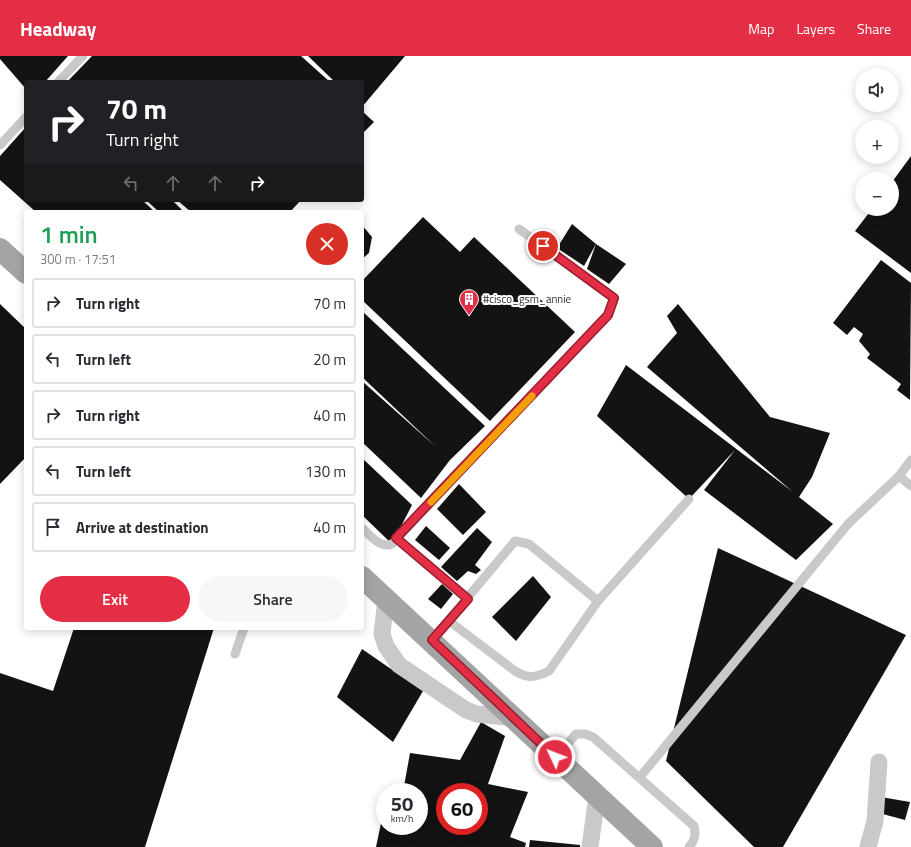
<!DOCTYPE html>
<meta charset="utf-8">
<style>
body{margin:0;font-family:"Titillium Web",sans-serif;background:#f7f7f7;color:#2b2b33;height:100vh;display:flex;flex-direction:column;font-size:15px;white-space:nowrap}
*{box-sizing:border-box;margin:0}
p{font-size:13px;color:#7c7c81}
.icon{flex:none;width:22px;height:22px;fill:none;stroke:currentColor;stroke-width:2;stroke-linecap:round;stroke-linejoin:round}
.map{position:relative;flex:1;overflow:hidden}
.drawer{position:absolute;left:24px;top:154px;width:340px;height:420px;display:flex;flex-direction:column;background:#fff;border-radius:4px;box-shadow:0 2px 10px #0003}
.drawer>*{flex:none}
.hud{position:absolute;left:24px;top:24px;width:340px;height:122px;border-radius:4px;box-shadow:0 2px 10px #0003;background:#202124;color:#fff;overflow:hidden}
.buttons{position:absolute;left:855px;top:12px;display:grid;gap:8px}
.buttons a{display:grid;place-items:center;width:44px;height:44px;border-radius:50%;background:#fff;box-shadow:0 2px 10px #0003;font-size:20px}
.speed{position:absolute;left:376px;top:727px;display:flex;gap:8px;font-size:20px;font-weight:700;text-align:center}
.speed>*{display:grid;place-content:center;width:52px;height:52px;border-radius:50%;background:#fff;box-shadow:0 2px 10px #0003;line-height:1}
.speed small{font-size:10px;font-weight:400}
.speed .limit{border:6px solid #d22;background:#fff;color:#111}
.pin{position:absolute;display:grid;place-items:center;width:34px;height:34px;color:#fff;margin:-17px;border:2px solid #fff;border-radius:50%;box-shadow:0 1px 4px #0007}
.me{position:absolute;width:44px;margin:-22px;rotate:313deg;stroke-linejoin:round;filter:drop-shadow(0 0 3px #0008)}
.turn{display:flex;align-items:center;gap:14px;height:84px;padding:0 16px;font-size:18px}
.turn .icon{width:52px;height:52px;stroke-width:2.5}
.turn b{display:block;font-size:28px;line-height:34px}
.lanes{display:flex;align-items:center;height:38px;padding:0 16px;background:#0003;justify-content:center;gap:20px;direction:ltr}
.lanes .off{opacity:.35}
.round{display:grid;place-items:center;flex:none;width:42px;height:42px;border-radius:21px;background:#f7f7f7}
.summary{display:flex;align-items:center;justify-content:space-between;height:68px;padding:0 16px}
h1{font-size:24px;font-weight:600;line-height:30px;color:#1e9e55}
.cta{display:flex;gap:8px;margin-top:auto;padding:8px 16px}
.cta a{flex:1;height:46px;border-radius:24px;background:#e42e45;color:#fff;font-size:16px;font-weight:600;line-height:46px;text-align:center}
.cta a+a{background:#f7f7f7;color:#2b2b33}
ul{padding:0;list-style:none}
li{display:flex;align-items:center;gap:12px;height:50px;margin:0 8px 6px;padding:0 8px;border:2px solid #e1e1e2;border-radius:4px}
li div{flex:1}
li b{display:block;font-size:15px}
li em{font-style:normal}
header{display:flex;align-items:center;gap:24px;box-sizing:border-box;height:56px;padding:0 20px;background:#e42e45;color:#fff}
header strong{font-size:19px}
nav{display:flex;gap:22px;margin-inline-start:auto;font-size:14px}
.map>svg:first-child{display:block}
.building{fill:#131313;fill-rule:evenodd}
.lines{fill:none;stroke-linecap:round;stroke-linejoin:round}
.service{stroke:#c9c9c9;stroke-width:9}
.minor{stroke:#c9c9c9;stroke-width:17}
.primary{stroke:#a4a4a4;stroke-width:22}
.route-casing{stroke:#941e2d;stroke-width:10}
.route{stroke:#e42e45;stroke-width:7}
.slow{stroke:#f59e0b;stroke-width:7}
.labels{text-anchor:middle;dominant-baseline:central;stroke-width:4;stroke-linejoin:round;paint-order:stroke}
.poi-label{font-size:11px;fill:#2c2c2c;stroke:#fff;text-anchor:start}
</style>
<header>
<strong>Headway</strong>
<nav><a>Map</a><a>Layers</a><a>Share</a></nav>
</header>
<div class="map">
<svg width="911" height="791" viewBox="0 0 911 791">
<rect width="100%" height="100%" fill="#fff"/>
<g class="building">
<path d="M0,0H68L45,26H26V33L0,3Z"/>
<path d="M92,0H301L330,26H67Z"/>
<path d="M308,0H405L362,51V26H335Z"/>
<path d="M362,55L374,66L362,78Z"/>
<path d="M26,71V144H142L155,156H36L0,124V100Z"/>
<path d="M911,100V217L855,175L872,153H892V126Z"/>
<path d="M146,144H172L184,156H159Z"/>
<path d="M177,144H301L290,156H191Z"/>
<path d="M423,161L460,196L474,181L575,276L490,365L362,244V225Z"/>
<path d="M572,168L596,188L584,210L557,192Z"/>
<path d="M362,169L372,181L369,197L362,203Z"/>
<path d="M596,188L626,208L609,228L587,213Z"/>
<path d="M881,204L911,227L910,344L897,334L901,328L867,302L870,298L859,285L863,278L854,271L847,279L833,267Z"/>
<path d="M0,248L26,273V401L0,428Z"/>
<path d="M678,248L770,361L830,377L812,421L799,441L833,468L796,504L704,434L735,394L689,443L597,360L626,309L793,436L647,311L677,277L667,260Z"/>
<path d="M362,255L485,370L450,404L421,442L362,386V325L436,391L362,321Z"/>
<path d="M362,402L412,449L392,488L362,459Z"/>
<path d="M459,428L486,456L463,479L437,453Z"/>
<path d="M426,470L450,492L439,504L415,484Z"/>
<path d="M477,472L492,486L475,509L481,514L476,518L468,515L457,525L441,511Z"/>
<path d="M718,492L906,579L783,791H754L666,705Z"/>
<path d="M533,520L551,541L516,585L492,561Z"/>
<path d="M442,528L453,538L441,553L428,543Z"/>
<path d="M74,572H214L145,791H0V617L53,635Z"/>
<path d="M362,593L423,635L393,686L337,641Z"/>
<path d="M481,666L505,680L488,728L528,736L510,781L526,787L525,791H376L384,753L385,770H419V736H403L410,697L460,704ZM445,736H479V770H445Z"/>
<path d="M881,741L910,746L905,764L879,757Z"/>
<path d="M530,784L580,789V791H529Z"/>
</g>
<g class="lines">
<g class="service">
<path d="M58,26L83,0"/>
<path d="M0,89L26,61"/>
<path d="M899,420L911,430"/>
<path d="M362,472C370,479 380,493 392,488L608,259L614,242L519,173"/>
<path d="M397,482L468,543"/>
<path d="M449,565L515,615C529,623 534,622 549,615L598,545L689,443"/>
<path d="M432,584L515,485L529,488L598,545"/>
<path d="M235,598L244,572"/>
<path d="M556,701L576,678H585L593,681L694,770C696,779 695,784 689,791"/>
<path d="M640,721L848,468L899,420L911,404"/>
</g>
<g class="minor">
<path d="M386,543L382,578L386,590L399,609L466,654L477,658L514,662"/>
<path d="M590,791L597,740"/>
<path d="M868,791L875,765L879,706"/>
</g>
<g class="primary">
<path d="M0,193L26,217"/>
<path d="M362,521L652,791"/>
</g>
</g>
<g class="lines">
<defs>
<path id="route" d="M543,190L614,242L608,259L396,482L468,543L432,584L555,701"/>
</defs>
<use href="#route" class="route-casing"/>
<use href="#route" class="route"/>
<path class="slow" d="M431,446L532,340"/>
</g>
<defs>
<symbol id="building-pin" viewBox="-11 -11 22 30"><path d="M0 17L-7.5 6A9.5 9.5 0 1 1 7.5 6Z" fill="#e42e45" stroke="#fff"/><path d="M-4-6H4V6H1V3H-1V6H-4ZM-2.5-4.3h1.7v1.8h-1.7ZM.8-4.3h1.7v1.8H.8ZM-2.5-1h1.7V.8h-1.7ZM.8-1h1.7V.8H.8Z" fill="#fff"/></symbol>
</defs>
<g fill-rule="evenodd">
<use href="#building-pin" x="458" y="232" width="22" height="30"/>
</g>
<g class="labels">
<g class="poi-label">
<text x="483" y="243">#cisco_gsm_annie</text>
</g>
</g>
</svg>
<div class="buttons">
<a><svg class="icon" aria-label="sound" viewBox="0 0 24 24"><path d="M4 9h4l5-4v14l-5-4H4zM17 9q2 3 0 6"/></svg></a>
<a>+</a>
<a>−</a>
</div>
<div class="speed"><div>50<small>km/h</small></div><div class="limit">60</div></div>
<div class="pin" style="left:543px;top:190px;background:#d93025"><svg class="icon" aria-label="arrive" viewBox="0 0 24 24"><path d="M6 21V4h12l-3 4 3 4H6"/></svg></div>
<svg class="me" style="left:555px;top:701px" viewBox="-20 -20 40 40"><circle r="17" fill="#e42e45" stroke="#fff" stroke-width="3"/><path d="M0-11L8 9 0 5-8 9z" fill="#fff"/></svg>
<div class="hud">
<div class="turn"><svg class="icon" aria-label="right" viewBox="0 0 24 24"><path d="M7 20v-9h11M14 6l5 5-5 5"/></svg><div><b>70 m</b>Turn right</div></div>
<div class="lanes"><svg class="icon off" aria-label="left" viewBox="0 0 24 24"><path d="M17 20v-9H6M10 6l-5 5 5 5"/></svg><svg class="icon off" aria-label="ahead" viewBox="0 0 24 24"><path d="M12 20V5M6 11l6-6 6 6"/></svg><svg class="icon off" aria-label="ahead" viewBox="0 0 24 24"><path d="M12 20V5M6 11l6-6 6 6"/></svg><svg class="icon" aria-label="right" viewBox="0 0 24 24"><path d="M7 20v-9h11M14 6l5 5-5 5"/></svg></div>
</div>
<section class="drawer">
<div class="summary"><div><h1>1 min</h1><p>300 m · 17:51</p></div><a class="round" style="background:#d93025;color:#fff"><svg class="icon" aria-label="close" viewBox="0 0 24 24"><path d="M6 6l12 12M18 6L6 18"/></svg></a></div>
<ul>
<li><svg class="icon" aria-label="right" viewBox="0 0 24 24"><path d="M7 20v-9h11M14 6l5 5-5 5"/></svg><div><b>Turn right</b></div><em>70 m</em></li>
<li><svg class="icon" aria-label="left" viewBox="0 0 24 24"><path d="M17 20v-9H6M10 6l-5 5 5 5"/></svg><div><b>Turn left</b></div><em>20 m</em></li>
<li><svg class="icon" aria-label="right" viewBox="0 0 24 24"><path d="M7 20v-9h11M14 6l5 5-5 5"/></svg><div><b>Turn right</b></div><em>40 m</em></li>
<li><svg class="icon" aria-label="left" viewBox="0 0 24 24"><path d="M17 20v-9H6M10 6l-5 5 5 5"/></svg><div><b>Turn left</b></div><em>130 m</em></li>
<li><svg class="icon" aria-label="arrive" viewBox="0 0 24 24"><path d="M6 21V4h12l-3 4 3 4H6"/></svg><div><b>Arrive at destination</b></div><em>40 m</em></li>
</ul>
<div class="cta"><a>Exit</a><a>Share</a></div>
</section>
</div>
